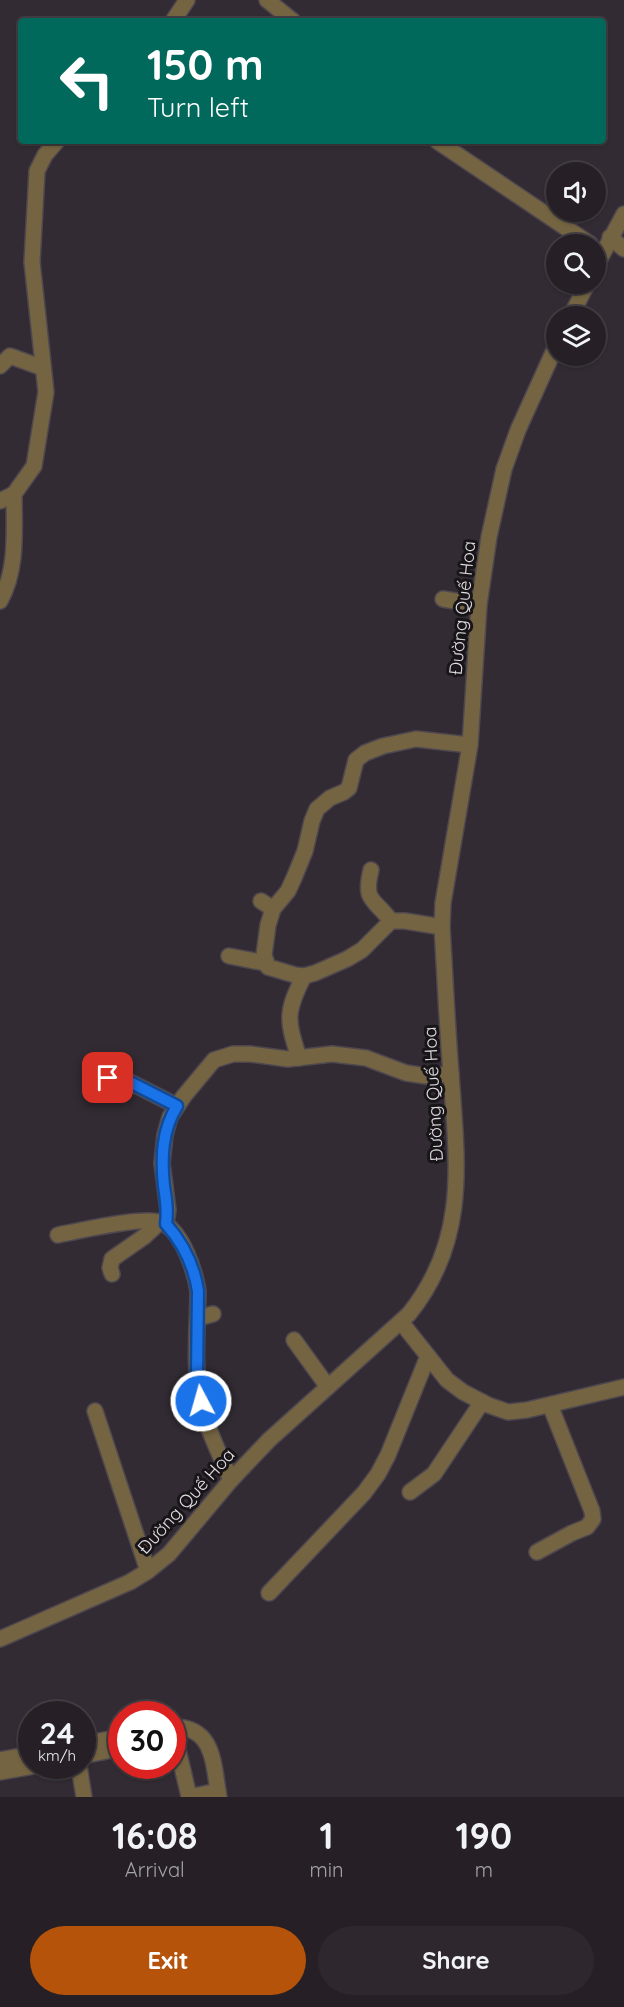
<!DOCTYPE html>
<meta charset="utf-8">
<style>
body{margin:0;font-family:Quicksand,sans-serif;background:#2e282e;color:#f1f3f6;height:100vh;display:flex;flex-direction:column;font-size:22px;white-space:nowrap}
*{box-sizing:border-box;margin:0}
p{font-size:20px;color:#a4a3a7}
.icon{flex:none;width:33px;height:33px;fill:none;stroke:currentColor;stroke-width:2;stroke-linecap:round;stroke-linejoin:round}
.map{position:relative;height:1797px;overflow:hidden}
.panel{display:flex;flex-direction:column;background:#262026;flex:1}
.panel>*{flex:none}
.guide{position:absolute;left:18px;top:18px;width:588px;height:126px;border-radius:6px;box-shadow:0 2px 4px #0004,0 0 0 2px #423e43;background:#00695c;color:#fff;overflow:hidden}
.tools{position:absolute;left:546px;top:162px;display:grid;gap:12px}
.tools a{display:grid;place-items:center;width:60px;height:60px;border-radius:50%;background:#262026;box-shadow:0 2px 4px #0004,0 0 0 2px #423e43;font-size:30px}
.speed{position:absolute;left:18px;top:1701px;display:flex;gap:12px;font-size:30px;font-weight:700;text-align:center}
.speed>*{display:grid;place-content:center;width:78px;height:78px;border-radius:50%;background:#262026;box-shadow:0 2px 4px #0004,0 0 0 2px #423e43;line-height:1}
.speed small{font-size:15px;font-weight:400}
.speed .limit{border:9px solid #d22;background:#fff;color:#111}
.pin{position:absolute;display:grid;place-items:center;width:51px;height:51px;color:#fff;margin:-26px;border-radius:12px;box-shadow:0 3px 9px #0006}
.me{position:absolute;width:66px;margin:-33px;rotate:354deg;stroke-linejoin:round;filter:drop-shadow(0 0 4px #0008)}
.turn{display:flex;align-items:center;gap:21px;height:126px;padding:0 30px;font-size:27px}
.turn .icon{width:78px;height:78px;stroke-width:2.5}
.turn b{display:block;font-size:42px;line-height:51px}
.eta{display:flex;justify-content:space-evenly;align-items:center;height:102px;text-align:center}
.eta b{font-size:36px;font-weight:700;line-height:42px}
.button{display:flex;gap:12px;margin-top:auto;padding:12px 30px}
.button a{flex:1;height:69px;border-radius:36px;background:#b45309;color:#fff;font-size:24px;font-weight:700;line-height:69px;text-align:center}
.button a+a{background:#2e282e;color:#f1f3f6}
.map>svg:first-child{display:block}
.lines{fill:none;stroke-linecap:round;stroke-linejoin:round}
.minor-casing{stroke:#4e474f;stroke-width:18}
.minor{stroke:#746441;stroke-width:15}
.route-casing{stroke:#114b97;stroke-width:15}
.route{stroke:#1a73e8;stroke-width:10}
.labels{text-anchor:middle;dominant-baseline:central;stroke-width:6;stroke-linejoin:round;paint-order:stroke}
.street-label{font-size:18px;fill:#e1dce1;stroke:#181518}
</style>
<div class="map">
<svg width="624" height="1797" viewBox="0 0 624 1797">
<rect width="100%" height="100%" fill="#322b33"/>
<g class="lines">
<defs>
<g id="minor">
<path d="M267,0L293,21"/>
<path d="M173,21L187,0"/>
<path d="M437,141L590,244"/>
<path d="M610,237L624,249"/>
<path d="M596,266L624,214"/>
<path d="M571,316L587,284"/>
<path d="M0,366L10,356L43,368"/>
<path d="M0,501L14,494L34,466L46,392L32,262L37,171L45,155L57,141"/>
<path d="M443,599L479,605"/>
<path d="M0,601C18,569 14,529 14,494"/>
<path d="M371,870C363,902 374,898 391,921"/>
<path d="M261,901L273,909"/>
<path d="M442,927L405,921H391L362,950L347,959L315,973L304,976L295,975L268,967L264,955L268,925L273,909L288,891L294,878L305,851L312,821L317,809L330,798L344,792L349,788L356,760L365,753L383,746L416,739L470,745"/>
<path d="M229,956L265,963"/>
<path d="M299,1058C287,1020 285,1013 304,976"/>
<path d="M91,1085L108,1078L124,1079L177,1106"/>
<path d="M166,1224L168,1210L162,1163L165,1135L170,1117L184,1096L214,1060L233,1054H250L288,1059L332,1054L366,1058L406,1073L426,1076L451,1074"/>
<path d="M58,1235C78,1231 151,1214 165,1224C183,1235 195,1271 198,1291C198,1324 193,1370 201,1402C207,1429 220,1455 231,1480"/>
<path d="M112,1274L110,1268L112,1259L145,1236L160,1222"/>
<path d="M198,1318L213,1314"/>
<path d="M401,1322L447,1380L463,1392L488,1405L508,1412L527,1410L624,1387"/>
<path d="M294,1340L328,1387"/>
<path d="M95,1411L148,1571"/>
<path d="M410,1492L434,1474L482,1402"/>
<path d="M537,1552L572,1533L587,1527L593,1519L592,1511L550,1405"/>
<path d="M269,1593L364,1493L378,1474L388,1455L428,1356"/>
<path d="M0,1639L130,1582L148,1571L169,1554L231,1480L269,1440L409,1314C469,1239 457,1162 451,1073C447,1024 445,976 442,927L443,903L470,745L479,605L489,537L504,469L518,430L556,346"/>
<path d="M172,1727C215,1726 213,1764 219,1797"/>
<path d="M172,1741L178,1750L189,1796"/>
<path d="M82,1744L122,1737"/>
<path d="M82,1756L122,1748"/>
<path d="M0,1760L32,1754"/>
<path d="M79,1766L84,1797"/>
<path d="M0,1772L34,1766"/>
<path d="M189,1797L218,1791"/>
</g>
</defs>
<use href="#minor" class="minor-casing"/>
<use href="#minor" class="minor"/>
</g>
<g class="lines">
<defs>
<path id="route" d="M108,1078L124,1079L177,1106C162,1130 161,1158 164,1186C166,1199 168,1210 166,1224C183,1243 194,1265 198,1291L197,1374L201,1401"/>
</defs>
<use href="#route" class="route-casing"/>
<use href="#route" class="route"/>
</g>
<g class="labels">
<g class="street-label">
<text transform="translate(462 608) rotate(-84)">Đường Quế Hoa</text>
<text transform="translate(433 1094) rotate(-93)">Đường Quế Hoa</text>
<text transform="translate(186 1501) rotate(-48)">Đường Quế Hoa</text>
</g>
</g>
</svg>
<div class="tools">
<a><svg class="icon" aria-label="sound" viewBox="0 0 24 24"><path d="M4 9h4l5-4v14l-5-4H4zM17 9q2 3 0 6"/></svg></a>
<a><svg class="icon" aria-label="search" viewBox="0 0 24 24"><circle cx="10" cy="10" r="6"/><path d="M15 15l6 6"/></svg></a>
<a><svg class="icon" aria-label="layers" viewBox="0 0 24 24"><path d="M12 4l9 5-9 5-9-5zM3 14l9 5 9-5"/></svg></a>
</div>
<div class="speed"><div>24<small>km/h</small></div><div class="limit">30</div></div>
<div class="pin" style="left:108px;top:1078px;background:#d93025"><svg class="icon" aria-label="arrive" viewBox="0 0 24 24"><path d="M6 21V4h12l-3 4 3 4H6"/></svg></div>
<svg class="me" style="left:201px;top:1401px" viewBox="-20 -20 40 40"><circle r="17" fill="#1a73e8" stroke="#fff" stroke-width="3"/><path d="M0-11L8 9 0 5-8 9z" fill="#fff"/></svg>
<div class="guide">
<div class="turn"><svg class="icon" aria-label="left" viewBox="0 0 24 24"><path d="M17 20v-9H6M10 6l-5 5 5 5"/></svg><div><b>150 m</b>Turn left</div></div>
</div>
</div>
<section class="panel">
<div class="eta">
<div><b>16:08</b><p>Arrival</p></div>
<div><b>1</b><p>min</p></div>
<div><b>190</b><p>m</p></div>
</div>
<div class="button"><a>Exit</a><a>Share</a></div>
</section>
